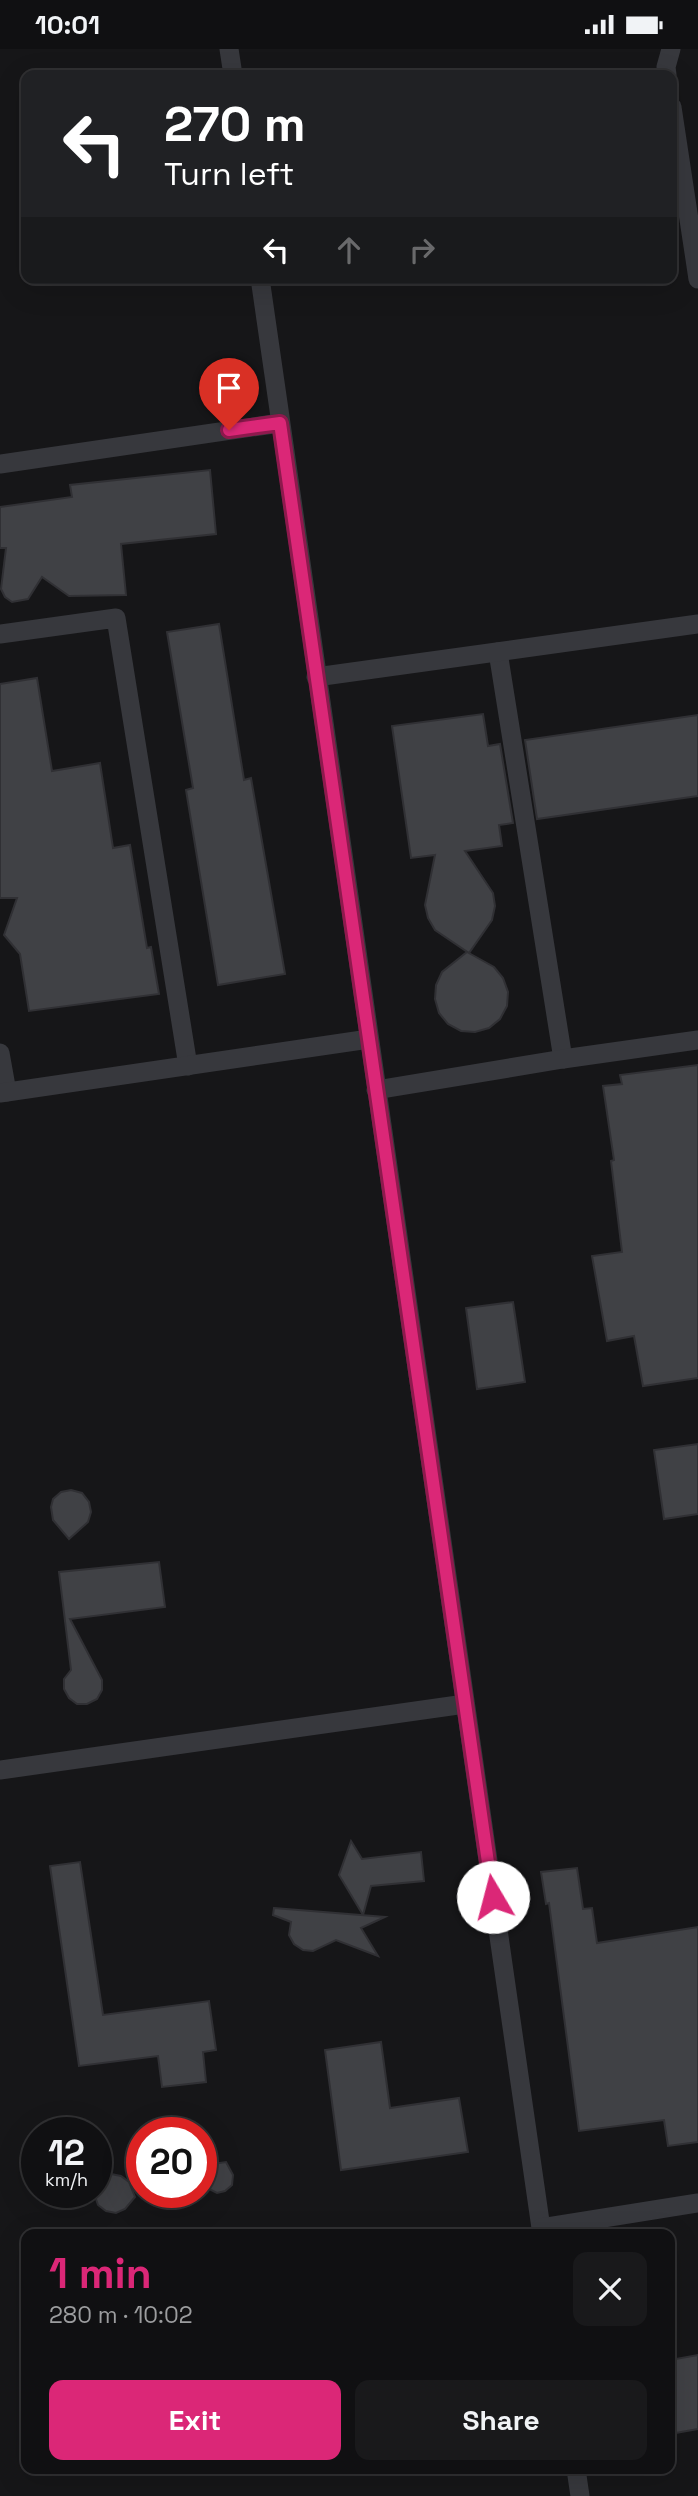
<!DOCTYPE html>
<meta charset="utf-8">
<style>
body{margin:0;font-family:"Space Grotesk",sans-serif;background:#19191b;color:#f1f3f6;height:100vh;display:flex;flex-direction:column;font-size:26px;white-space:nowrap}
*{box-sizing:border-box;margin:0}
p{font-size:23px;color:#9c9d9f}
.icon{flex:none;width:38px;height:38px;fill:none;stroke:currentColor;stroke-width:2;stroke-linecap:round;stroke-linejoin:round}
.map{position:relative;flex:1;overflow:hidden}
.sheet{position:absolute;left:21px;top:2180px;width:654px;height:245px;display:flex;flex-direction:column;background:#101012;border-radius:14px;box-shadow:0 7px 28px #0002,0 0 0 2px #303032}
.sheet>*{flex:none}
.banner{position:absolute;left:21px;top:21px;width:656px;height:214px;border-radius:14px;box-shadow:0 7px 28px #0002,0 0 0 2px #303032;background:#202124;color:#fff;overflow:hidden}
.speed{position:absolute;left:21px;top:2068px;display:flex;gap:14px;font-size:35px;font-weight:700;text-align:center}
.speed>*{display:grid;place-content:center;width:91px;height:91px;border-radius:50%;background:#101012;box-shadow:0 7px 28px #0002,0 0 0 2px #303032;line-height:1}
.speed small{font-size:18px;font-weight:400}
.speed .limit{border:10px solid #d22;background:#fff;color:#111}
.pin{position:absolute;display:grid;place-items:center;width:60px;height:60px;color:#fff;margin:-72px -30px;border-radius:50% 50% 50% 0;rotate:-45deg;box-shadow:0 0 7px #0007}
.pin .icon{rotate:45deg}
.me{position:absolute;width:77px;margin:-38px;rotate:352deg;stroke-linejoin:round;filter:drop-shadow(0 0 5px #0008)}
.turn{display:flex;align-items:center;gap:24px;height:147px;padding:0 28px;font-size:32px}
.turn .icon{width:91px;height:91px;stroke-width:2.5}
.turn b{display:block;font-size:49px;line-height:60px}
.lanes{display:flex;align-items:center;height:66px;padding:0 28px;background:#0003;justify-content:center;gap:35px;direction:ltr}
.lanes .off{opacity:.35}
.round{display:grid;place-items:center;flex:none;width:74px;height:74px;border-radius:14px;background:#19191b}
.headline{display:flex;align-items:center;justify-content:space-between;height:119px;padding:0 28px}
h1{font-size:42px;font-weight:700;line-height:52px;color:#db2777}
.primary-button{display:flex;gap:14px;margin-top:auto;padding:14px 28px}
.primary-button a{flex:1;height:80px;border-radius:14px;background:#db2777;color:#fff;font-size:28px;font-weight:700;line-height:80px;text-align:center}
.primary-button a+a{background:#19191b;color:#f1f3f6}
.status{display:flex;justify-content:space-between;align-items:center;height:49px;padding:0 35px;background:#101012;direction:ltr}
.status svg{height:19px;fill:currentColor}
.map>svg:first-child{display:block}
.building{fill:#404145;stroke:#303034;stroke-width:2}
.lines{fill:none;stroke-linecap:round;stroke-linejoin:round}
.service{stroke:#37383d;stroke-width:19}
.route-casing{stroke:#8e194d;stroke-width:18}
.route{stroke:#db2777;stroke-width:12}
</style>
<div class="status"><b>10:01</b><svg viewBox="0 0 49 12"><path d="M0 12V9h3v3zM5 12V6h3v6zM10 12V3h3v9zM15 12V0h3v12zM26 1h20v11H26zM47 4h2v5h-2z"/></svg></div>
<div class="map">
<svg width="698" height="2447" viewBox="0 0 698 2447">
<rect width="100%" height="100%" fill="#161618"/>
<g class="building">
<path d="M210,421L216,485L121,495L126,546L69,547L42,528L28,550L12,553L5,548L1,540L6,499H0V458L72,448L70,436Z"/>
<path d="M219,575L244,731L251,729L285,925L218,936L186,741L193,739L167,583Z"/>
<path d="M37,629L52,722L100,714L113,799L130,796L147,899L151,898L159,945L29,962L20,905L4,886L17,849H0V635Z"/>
<path d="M483,665L488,697L500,695L513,774L499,776L502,797L465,802L493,844L495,857L492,871L469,904L435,881L428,869L425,856L435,806L411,809L392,677Z"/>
<path d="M698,666V747L537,770L525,691Z"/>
<path d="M467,903L494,918L503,929L508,943L507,957L500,970L489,979L475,983L461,982L448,975L439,964L435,950L436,936L442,923Z"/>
<path d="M698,1016V1329L643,1337L634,1287L607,1292L592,1207L622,1203L611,1112L614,1111L603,1037L622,1035L620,1026Z"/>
<path d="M513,1253L525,1333L477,1340L466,1259Z"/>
<path d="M698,1395V1465L664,1470L654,1401Z"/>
<path d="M71,1441L82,1444L89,1453L91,1463L88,1473L69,1490L53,1471L51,1458L53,1450L61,1443Z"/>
<path d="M159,1513L165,1558L70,1570L102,1631V1641L97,1650L87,1655H77L69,1649L64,1640V1630L71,1621L59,1523Z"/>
<path d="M351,1792L362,1810L421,1803L424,1832L371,1837L363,1866L339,1826Z"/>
<path d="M80,1813L103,1966L209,1952L216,2001L203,2003L206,2033L162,2038L158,2007L79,2017L50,1817Z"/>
<path d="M577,1819L583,1860L592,1859L597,1894L698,1878V2093L668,2097L664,2071L579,2082L549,1854L546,1855L541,1823Z"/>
<path d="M274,1859L385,1868L361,1879L378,1907L336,1891L313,1902L303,1901L294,1895L289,1886L291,1873L273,1866Z"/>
<path d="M381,1993L390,2059L459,2049L468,2103L341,2121L325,2001Z"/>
<path d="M226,2113L233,2126L232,2136L225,2142L217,2144L203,2137L206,2116Z"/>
<path d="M111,2125L121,2127L129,2133L135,2148L125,2160L116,2164L106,2162L98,2156L95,2147L96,2136L102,2129Z"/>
<path d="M698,2306V2380L670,2385V2311Z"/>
</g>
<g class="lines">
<g class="service">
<path d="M229,0L233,26"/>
<path d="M667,26L666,18L671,0"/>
<path d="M672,58L698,230"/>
<path d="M260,229L542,2186"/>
<path d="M0,415L280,374"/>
<path d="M0,585L116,569L188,1017"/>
<path d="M498,603L563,1010"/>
<path d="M316,628L698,575"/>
<path d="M0,1004L7,1043"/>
<path d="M376,1041L563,1010L698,991"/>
<path d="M0,1044L369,990"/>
<path d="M0,1721L465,1655"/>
<path d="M541,2179L698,2154"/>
<path d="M576,2420L580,2447"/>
</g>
</g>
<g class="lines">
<defs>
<path id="route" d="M229,381L280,374L493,1848"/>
</defs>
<use href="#route" class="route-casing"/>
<use href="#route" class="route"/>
</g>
</svg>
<div class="speed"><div>12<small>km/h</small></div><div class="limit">20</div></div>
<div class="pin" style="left:229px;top:381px;background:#d93025"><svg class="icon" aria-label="arrive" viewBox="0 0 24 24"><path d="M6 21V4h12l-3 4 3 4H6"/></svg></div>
<svg class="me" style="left:493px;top:1848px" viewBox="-20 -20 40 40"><circle r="19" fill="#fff"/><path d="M0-13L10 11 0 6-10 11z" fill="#db2777"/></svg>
<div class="banner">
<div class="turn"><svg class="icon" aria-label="left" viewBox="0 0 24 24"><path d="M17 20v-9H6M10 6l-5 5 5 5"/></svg><div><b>270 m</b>Turn left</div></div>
<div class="lanes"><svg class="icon" aria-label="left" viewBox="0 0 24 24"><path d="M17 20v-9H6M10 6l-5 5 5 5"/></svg><svg class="icon off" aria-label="ahead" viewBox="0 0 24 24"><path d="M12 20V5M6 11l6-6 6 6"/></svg><svg class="icon off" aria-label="right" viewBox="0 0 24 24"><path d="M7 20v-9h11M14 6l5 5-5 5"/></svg></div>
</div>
<section class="sheet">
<div class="headline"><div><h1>1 min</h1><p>280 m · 10:02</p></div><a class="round"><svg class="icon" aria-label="close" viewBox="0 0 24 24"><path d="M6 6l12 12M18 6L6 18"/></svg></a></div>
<div class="primary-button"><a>Exit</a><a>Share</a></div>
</section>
</div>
